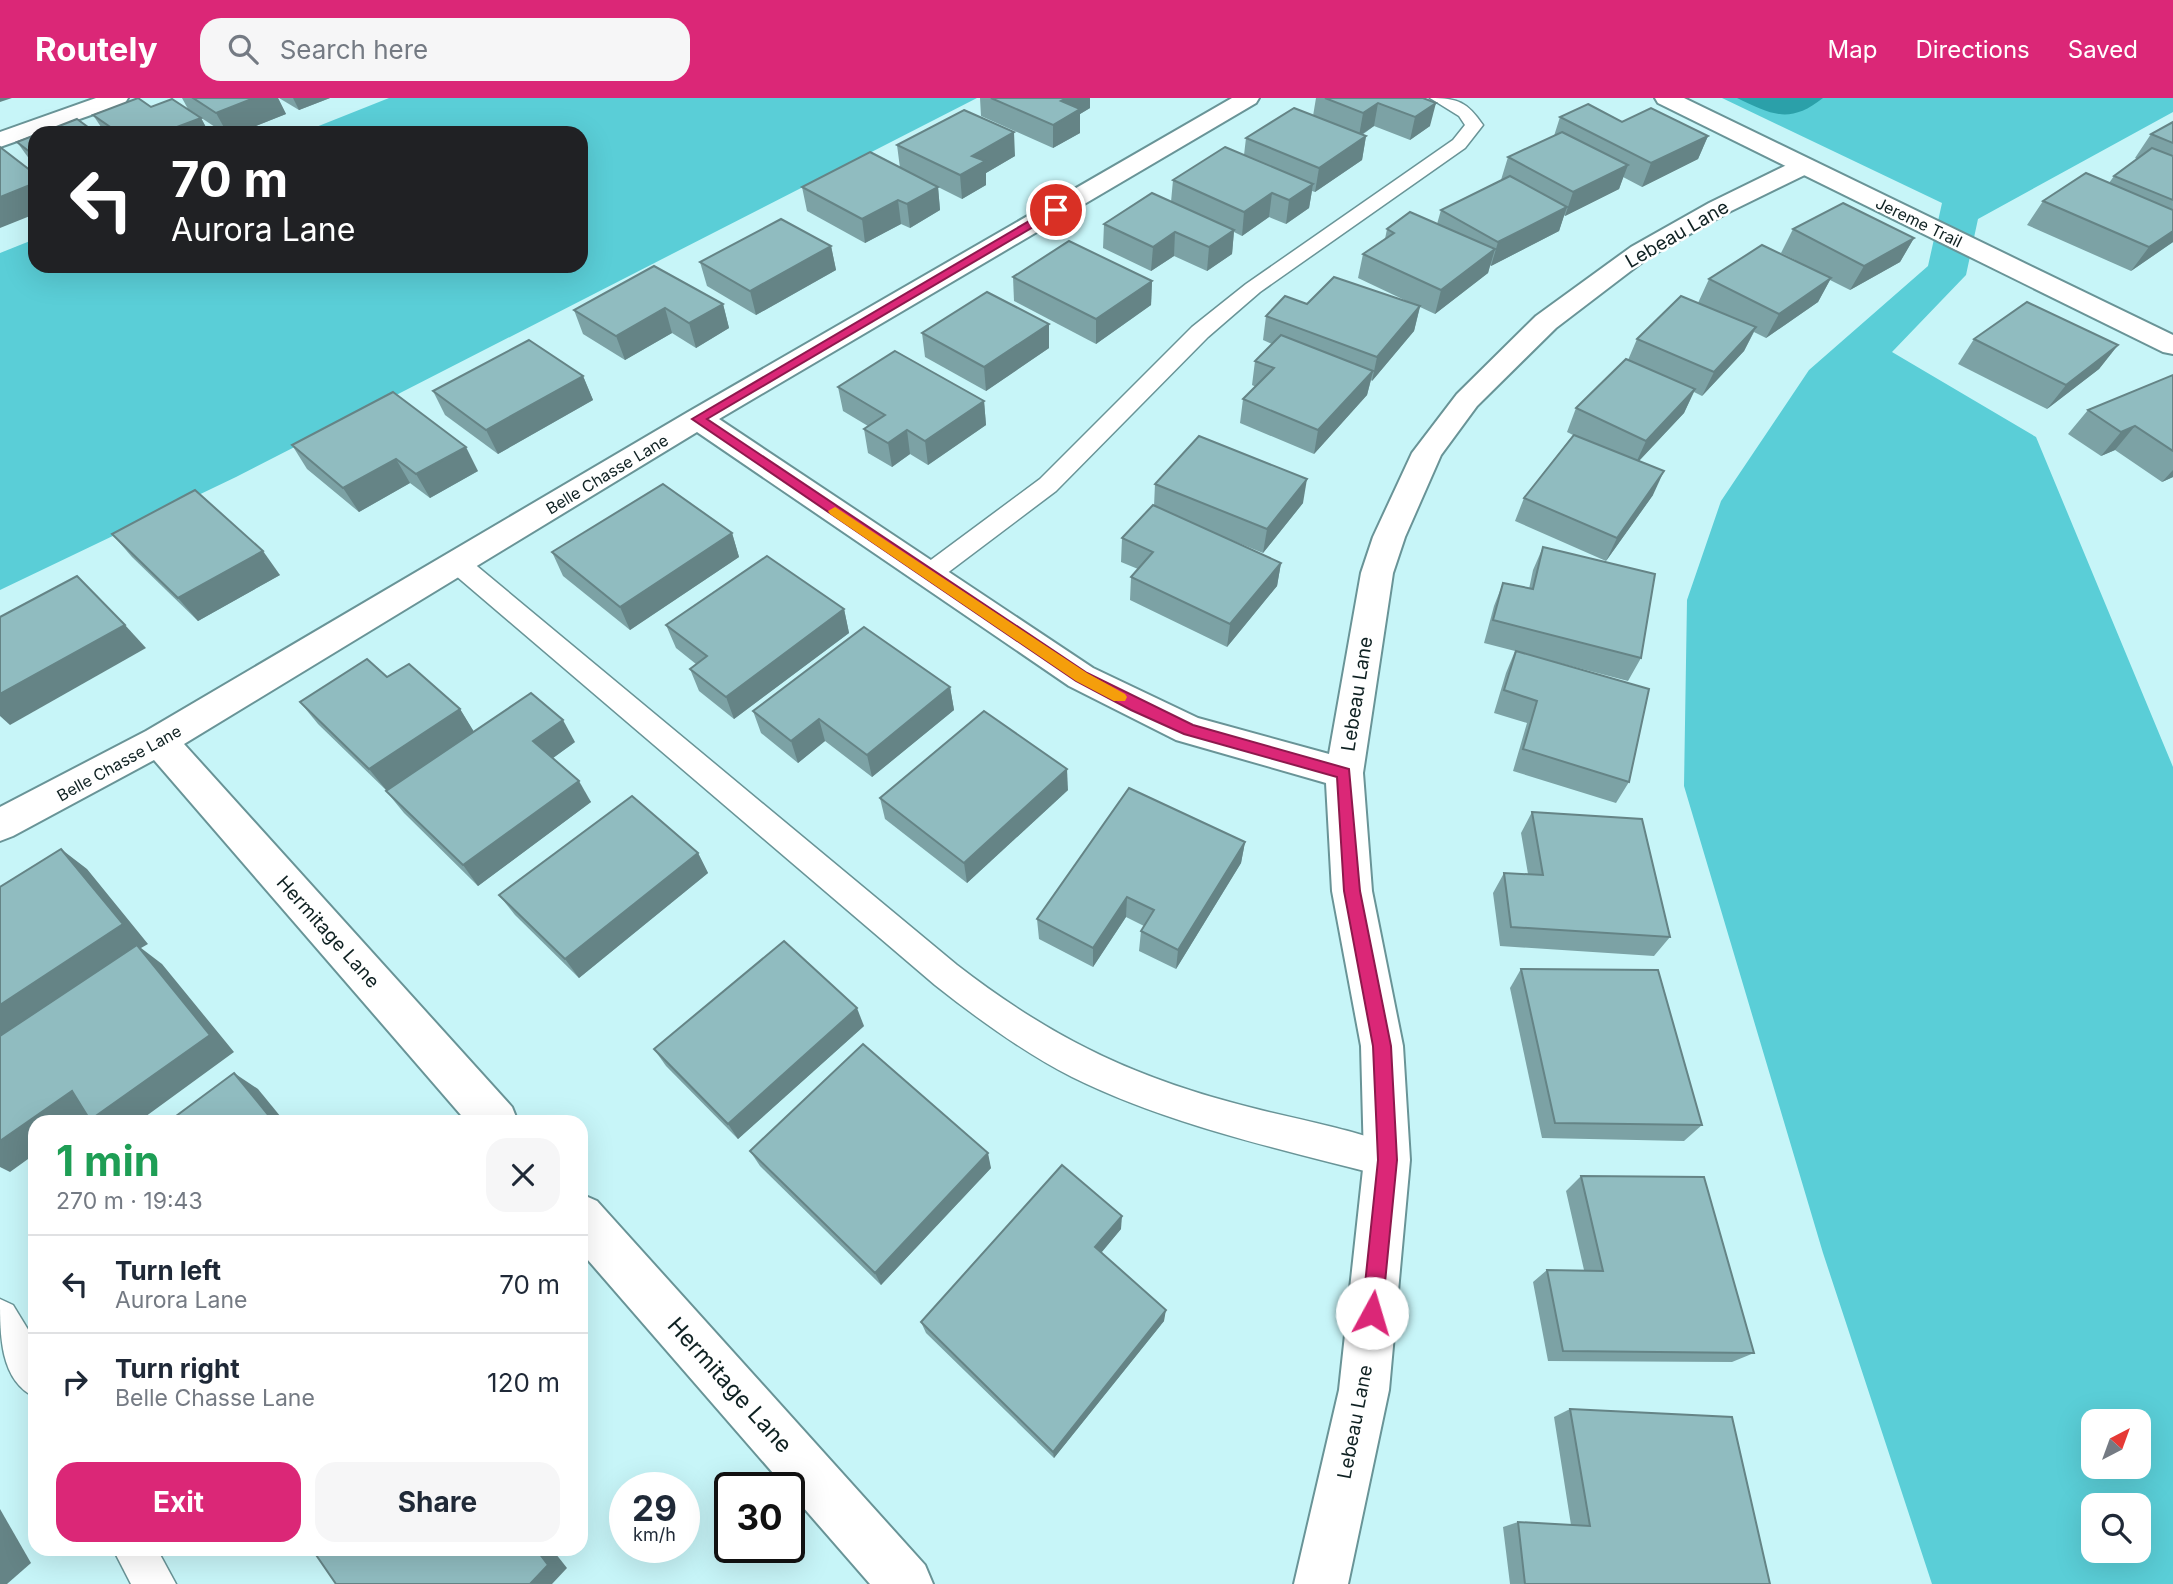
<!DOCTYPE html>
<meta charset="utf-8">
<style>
body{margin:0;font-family:Inter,sans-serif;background:#f6f6f7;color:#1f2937;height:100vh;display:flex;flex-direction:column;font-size:26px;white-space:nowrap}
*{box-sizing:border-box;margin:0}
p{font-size:23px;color:#747a83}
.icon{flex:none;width:38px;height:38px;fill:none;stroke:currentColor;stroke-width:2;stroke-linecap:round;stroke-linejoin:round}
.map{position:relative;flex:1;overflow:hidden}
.details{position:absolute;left:28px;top:1017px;width:560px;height:441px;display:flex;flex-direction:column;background:#fff;border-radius:21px;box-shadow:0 7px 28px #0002}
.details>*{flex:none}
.banner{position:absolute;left:28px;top:28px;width:560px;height:147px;border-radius:21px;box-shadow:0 7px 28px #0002;background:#202124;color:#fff;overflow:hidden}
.needle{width:46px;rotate:41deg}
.tools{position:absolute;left:2081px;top:1311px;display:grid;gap:14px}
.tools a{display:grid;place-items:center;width:70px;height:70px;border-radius:14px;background:#fff;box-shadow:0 7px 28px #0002;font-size:35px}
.speed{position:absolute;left:609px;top:1374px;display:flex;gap:14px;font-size:35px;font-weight:700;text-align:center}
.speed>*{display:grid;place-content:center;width:91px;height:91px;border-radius:50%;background:#fff;box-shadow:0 7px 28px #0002;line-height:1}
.speed small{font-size:18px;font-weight:400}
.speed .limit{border:4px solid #111;border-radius:10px;background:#fff;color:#111}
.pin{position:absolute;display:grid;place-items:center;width:60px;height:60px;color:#fff;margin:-30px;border:4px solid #fff;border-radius:50%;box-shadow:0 2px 7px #0007}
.me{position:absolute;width:77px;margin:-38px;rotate:6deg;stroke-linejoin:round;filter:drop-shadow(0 0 5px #0008)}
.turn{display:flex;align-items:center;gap:24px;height:147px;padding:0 28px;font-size:32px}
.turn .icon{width:91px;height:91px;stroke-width:2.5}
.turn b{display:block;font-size:49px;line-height:60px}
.round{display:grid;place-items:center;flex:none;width:74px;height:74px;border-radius:21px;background:#f6f6f7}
.overview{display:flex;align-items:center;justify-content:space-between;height:119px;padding:0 28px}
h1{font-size:42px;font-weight:700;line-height:52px;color:#1e9e55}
.button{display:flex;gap:14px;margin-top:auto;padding:14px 28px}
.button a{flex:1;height:80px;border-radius:21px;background:#db2777;color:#fff;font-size:28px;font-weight:700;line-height:80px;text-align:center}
.button a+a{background:#f6f6f7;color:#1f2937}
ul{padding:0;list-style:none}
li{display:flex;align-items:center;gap:21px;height:98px;padding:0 28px;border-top:2px solid #e0e1e3}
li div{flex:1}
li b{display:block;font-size:26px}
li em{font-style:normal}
header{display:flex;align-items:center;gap:42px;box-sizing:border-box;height:98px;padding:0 35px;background:#db2777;color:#fff}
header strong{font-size:33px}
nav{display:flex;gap:38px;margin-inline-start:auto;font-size:24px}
.search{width:490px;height:63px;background:#f6f6f7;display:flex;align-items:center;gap:18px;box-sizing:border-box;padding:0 24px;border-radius:21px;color:#747a83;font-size:26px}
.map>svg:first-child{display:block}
.green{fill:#5aced7;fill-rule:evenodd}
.water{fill:#2ba0a9}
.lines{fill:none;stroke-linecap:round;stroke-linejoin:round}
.service-casing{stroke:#699497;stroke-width:3}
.minor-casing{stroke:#699497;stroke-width:4}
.tertiary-casing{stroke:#699497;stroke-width:4}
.service{fill:#fff;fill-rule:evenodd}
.minor{fill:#fff;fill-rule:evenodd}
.tertiary{fill:#fff;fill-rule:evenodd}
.wall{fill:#7ca2a5}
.shaded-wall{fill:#658486}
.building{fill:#90bcc0;stroke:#658486;stroke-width:2}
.route{fill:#db2777;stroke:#8e194d;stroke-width:2}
.slow{fill:#f59e0b}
.labels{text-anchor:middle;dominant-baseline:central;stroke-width:5;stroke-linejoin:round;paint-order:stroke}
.far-street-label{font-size:16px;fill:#0f2122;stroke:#fff}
.street-label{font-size:19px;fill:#0f2122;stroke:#fff}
.near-street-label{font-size:23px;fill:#0f2122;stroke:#fff}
</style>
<header>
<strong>Routely</strong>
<div class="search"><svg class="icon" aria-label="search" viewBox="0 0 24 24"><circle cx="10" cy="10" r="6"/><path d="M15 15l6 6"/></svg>Search here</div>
<nav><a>Map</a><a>Directions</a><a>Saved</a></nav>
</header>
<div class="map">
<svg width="2173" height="1486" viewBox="0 0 2173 1486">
<rect width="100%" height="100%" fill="#c7f5f8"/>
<g class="green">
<path d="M389,0H977L236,379L0,492V155L35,141V168H581V35H301Z"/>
<path d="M1722,0H2173V14L1978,121L1966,177L1892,254L2036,339L2173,669V1486H1932L1823,1155L1684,688L1687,502L1721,403L1809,272L1928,168L1942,105ZM2093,1323H2138V1368H2093ZM2093,1407H2138V1452H2093Z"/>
</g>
<path class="water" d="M1737,0H1823C1789,27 1771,16 1737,0Z"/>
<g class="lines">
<defs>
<g id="service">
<path d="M1430,0C1458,0 1467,4 1483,27L1465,50L1260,194L1208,239L1056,393L938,482L929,485L920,482L916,476L920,470L1040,381L1192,229L1246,186L1453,42L1465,27L1459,18Z"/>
<path d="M457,456L466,459L957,867C1045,935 1123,975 1230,1004C1286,1020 1346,1028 1399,1050L1405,1062L1399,1074L1387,1079C1281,1051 1171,1028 1072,979C1023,954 978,921 935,887L448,471L444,465L448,459Z"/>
<path d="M0,1201L13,1207L35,1243V1299C0,1283 0,1237 0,1201Z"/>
<path d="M113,1451H157L176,1486H131Z"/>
</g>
<g id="minor">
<path d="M96,0H128L125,5L0,49V34Z"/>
<path d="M1232,0H1259L1256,5L719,321L1093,570L1198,620L1329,656L1361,475L1373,439L1412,355L1457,296L1536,218L1631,149L1709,105L1795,63L1804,61L1813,63L1816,68L1813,73L1727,115L1649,159L1556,230L1477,308L1441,357L1405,439L1393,475L1363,675L1372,793L1403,948L1410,1062L1389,1292L1348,1486H1294L1339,1292L1364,1062L1361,948L1332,793L1326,685L1176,642L1069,588L697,334L184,646L512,1009L518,1024H467L154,662L13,738L0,743V709L146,633L688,314Z"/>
<path d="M581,1096L597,1103L925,1467L933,1486H870L789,1393V1390H786L581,1154Z"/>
</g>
<path id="tertiary" d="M1655,0H1684L2173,237V256L2163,254L1658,5Z"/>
</defs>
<use href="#service" class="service-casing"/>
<use href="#minor" class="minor-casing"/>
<use href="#tertiary" class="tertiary-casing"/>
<use href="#service" class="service"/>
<use href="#minor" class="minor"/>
<use href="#tertiary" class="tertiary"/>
</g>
<g class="wall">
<path d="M182,0H278L286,16L238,35H224L188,11Z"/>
<path d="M279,0H330L299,12Z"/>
<path d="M980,0H1090V10L1080,16V35L1053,50L981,18Z"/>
<path d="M1316,0H1423L1430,28L1410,42L1374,28L1362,37L1366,38L1362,62L1315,94L1312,93L1309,110L1286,126L1269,119L1242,138L1234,134L1232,156L1207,173L1174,158L1151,173L1103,150L1104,126L1171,104L1173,82L1244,57L1246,40L1313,18Z"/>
<path d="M93,17L201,20L209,35H105Z"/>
<path d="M1560,19L1622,24L1708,38L1698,61L1642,89L1623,79L1619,91L1565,118L1564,117L1559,133L1491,168L1490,167L1488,175L1435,216L1420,209L1414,233L1372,283L1371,282L1367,297L1314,356L1240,325L1243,301L1256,289L1252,287L1255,263L1272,246L1263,242L1266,218L1307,206L1415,207L1358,180L1363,156L1385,141L1387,131L1437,126L1441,112L1501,82L1508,59L1554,38Z"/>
<path d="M2173,24V144L2131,173L2027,127L2043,103L2109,85L2114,78L2137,61L2135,60L2151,36Z"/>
<path d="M35,37V69L17,44Z"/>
<path d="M897,47L1015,58L986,75V87L962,101L938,89L940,112L910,130L901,126L865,145L807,113L802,89L900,70Z"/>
<path d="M1793,131L1914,140L1900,164L1850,192L1830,182L1818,204L1766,240L1754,234L1744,253L1702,298L1694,294L1684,315L1639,363L1653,397L1606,463L1515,423L1524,400L1573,337L1567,334L1576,310L1628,262L1637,241L1698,205L1709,181L1795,162L1781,155Z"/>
<path d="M831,148L836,172L756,217L707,188L700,164Z"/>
<path d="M1013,179L1152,183L1151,207L1096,246L1014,203Z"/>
<path d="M723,206L729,230L696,250L672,235L625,262L583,236L574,212Z"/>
<path d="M922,235L1049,250L986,293L925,259Z"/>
<path d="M1974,241L2118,247L2099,271L2047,311L1958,266Z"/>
<path d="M2173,277V379L2162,384L2115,352L2101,358L2068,336L2088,312Z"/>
<path d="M583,278L593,302L498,356L445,317L433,293Z"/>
<path d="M838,289L984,303L986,327L928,367L910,356L892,369L868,355L864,331L868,328L843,313Z"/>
<path d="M292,347L478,373L430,400L410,385L359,414L307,371Z"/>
<path d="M1155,386L1303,405L1263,455L1214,435L1281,465L1277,488L1227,549L1130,502L1131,479L1138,471L1121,464L1122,440L1154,408Z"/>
<path d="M732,435L739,459L630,532L563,478L552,454Z"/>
<path d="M112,436L280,477L198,523L132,459Z"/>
<path d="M1543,449L1641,560L1628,583L1548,562L1629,684L1616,705L1513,673L1527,625L1494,615L1506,575L1515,553L1484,545L1494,508L1503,485L1529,491L1533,472Z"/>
<path d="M844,511L849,535L734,621L699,593L690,571L696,566L676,550L666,527Z"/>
<path d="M387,579L460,611L474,634L387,693L318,626L300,604Z"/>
<path d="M950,589L954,612L872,679L825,643L798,665L761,635L753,613Z"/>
<path d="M575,644L553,660L591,704L478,788L404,715L386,693Z"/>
<path d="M1068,692L967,785L885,721L880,700Z"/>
<path d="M1532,714L1670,839L1654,858L1500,848L1493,795L1504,775L1528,776L1521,735Z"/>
<path d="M1245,744L1241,765L1176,871L1139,853L1141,833L1144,828L1126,819L1093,869L1039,841L1037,821Z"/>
<path d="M698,755L708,775L579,880L515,817L499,797Z"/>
<path d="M1521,871L1702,1027L1684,1043L1542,1040L1510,890Z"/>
<path d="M864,928L738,1041L666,968L654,951Z"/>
<path d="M750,1053L991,1070L881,1187L760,1068Z"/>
<path d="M1581,1078L1754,1255L1732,1264L1548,1263L1533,1184L1547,1172H1584L1566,1093Z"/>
<path d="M1121,1131L1101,1155L1164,1223L1054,1360L926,1235L921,1224Z"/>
<path d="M1570,1311L1770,1486H1510L1503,1429L1518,1424L1571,1427L1554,1319Z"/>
</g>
<g class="shaded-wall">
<path d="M0,0H12L0,4Z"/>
<path d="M254,0H278L286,16L238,35H227L216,15Z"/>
<path d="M293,0H330L299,12Z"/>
<path d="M1067,0H1090V10L1080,16V35L1053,50V27L1061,3Z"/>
<path d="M1378,5L1374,28L1359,38L1363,15Z"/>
<path d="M1436,5L1430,28L1410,42L1415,19Z"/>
<path d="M201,20L209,35H161Z"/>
<path d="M1014,34L1015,58L986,75V87L962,101L960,77L972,58Z"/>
<path d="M1366,38L1362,62L1315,94L1319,70Z"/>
<path d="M1708,38L1698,61L1642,89L1651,65Z"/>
<path d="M1628,67L1619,91L1565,118L1573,94Z"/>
<path d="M35,85V116L0,130V99Z"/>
<path d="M1313,86L1309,110L1286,126L1289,102Z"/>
<path d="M938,89L940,112L910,130L907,106Z"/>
<path d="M1272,95L1269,119L1242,138L1244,114Z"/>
<path d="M898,102L901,126L865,145L862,121Z"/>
<path d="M1567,109L1559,133L1491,168L1498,144Z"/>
<path d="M1234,132L1232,156L1207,173L1209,149Z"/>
<path d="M2173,133V144L2131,173L2149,149Z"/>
<path d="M1175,134L1174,158L1151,173L1153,149Z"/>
<path d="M1914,140L1900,164L1850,192L1864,168Z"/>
<path d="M831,148L836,172L756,217L750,193Z"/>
<path d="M1495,151L1488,175L1435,216L1441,192Z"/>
<path d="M1831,180L1818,204L1766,240L1779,216Z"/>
<path d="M1152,183L1151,207L1096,246V221Z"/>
<path d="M723,206L729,230L696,250L689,225Z"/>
<path d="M1420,208L1414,233L1372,283L1377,259Z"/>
<path d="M665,210L672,235L625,262L616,238Z"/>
<path d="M1049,226V250L986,293L984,269Z"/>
<path d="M1756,229L1744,253L1702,298L1714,274Z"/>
<path d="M2118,247L2099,271L2047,311L2066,287Z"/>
<path d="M1373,273L1367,297L1314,356L1318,332Z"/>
<path d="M583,278L593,302L498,356L486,332Z"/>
<path d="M1695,291L1684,315L1635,367L1646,343Z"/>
<path d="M984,303L986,327L928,367L925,343Z"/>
<path d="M2135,328L2115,352L2101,358L2121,334Z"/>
<path d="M907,332L910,356L892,369L888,345Z"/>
<path d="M466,349L478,373L430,400L416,376Z"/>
<path d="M396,361L410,385L359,414L343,390Z"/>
<path d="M2173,372V379L2162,384Z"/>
<path d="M1664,373L1653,397L1606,463L1617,440Z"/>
<path d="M1307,381L1303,405L1263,455L1267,431Z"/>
<path d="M732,435L739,459L630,532L620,509Z"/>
<path d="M263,453L280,477L198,523L178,500Z"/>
<path d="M1281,465L1277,488L1227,549L1230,526Z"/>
<path d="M844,511L849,535L734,621L726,599Z"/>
<path d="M125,527L146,550L10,627L0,618V596Z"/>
<path d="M950,589L954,612L872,679L867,657Z"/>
<path d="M460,611L474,634L387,693L369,671Z"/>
<path d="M819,621L825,643L798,665L791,643Z"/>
<path d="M563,622L575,644L546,665L533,643Z"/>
<path d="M1067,671L1068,692L967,785L964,765Z"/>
<path d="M579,683L591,704L478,788L463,767Z"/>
<path d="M1245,744L1241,765L1176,871L1178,852Z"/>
<path d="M61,751L87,771L148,846L141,850L162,866L234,954L138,1024H93L90,1022L210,937L0,945V907Z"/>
<path d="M698,755L708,775L579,880L565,861Z"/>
<path d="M1127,799L1126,819L1093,869V850Z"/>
<path d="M857,910L864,928L738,1041L728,1026Z"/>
<path d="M234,975L258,991L285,1024H274Z"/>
<path d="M72,993L101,1009L80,1024H35V1056L10,1074L0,1069V1043Z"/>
<path d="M988,1055L991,1070L881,1187L875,1175Z"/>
<path d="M1122,1118L1121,1131L1095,1162V1149Z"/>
<path d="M1166,1212L1164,1223L1054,1360L1053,1354Z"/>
<path d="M0,1411L31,1465L7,1486H0Z"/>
<path d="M536,1451H552L567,1470L552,1486H530Z"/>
</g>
<g class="building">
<path d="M138,0L151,9L172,1L201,20L161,35H119L93,17Z"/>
<path d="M193,0H254L216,15Z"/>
<path d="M991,0H1067L1061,3L1080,11L1053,27Z"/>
<path d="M1325,0H1423L1436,5L1415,19L1378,5L1363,15Z"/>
<path d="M1588,6L1622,24L1651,10L1708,38L1651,65L1560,19Z"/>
<path d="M1294,10L1366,38L1319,70L1246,40Z"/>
<path d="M964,12L1014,34L972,58L985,63L960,77L897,47Z"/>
<path d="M77,21L96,35H41Z"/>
<path d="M2173,24V45L2151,36Z"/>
<path d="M1562,34L1628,67L1573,94L1508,59Z"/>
<path d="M35,37V58L17,44Z"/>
<path d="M0,49L35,76V85L0,99Z"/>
<path d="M1225,49L1313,86L1289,102L1272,95L1244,114L1173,82Z"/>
<path d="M2152,50L2173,58V102L2114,78Z"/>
<path d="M870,54L938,89L907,106L898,102L862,121L802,89Z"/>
<path d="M2086,75L2173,112V133L2149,149L2043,103Z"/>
<path d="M1510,78L1567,109L1498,144L1441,112Z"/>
<path d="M1152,95L1234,132L1209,149L1175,134L1153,149L1104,126Z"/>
<path d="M1843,105L1914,140L1864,168L1793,131Z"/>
<path d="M1410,114L1495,151L1441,192L1363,156L1394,135L1387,131Z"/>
<path d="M781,121L831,148L750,193L700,164Z"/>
<path d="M1069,143L1152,183L1096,221L1013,179Z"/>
<path d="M1762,147L1831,180L1779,216L1709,181Z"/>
<path d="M654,168L723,206L689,225L665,210L616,238L574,212Z"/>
<path d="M1334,179L1420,208L1377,259L1266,218L1285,198L1307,206Z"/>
<path d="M987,194L1049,226L984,269L922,235Z"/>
<path d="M1681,198L1756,229L1714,274L1637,241Z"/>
<path d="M2027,204L2118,247L2066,287L1974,241Z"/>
<path d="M1281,237L1373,273L1318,332L1243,301L1274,270L1255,263Z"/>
<path d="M529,242L583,278L486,332L433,293Z"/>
<path d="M895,253L984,303L925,343L907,332L888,345L864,331L885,317L838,289Z"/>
<path d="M1626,261L1695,291L1646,343L1576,310Z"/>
<path d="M2173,277V353L2135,328L2121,334L2088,312Z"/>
<path d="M393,294L466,349L416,376L396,361L343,390L292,347Z"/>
<path d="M1574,337L1664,373L1617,440L1524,400Z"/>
<path d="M1199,338L1307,381L1267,431L1155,386Z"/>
<path d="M663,386L732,435L620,509L552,454Z"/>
<path d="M195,392L263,453L178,500L112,436Z"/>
<path d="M1153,407L1281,465L1230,526L1131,479L1153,454L1122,440Z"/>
<path d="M1543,449L1655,476L1641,560L1493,522L1503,485L1533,491Z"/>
<path d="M767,458L844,511L726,599L690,571L707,558L666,527Z"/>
<path d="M77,478L125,527L0,596V519Z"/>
<path d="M864,529L950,589L867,657L819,621L791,643L753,613Z"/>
<path d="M1516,553L1649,591L1629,684L1523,651L1537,603L1504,592Z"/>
<path d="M367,561L387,579L409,566L460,611L369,671L300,604Z"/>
<path d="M531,595L563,622L533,643L579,683L463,767L386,693Z"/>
<path d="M984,613L1067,671L964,765L880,700Z"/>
<path d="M1129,690L1245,744L1178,852L1141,833L1154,812L1127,799L1093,850L1037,821Z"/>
<path d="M632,698L698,755L565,861L499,797Z"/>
<path d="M1532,714L1642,721L1670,839L1511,829L1504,775L1543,777Z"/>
<path d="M61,751L123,826L0,907V789Z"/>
<path d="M784,843L857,910L728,1026L654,951Z"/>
<path d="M137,847L210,937L90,1022L72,993L0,1043V938Z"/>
<path d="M1521,871L1658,872L1702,1027L1555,1025Z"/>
<path d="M863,946L988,1055L875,1175L750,1053Z"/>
<path d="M234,975L274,1024H168Z"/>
<path d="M1062,1067L1122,1118L1095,1149L1166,1212L1053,1354L921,1224Z"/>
<path d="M1581,1078L1704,1079L1754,1255L1563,1253L1547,1172L1603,1173Z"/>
<path d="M1570,1311L1732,1319L1770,1486H1525L1518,1424L1590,1428Z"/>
<path d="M312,1451H536L548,1467L530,1486H336Z"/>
</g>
<path class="route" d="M1053,109L1062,112L707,321L1087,575L1193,627L1349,671L1360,793L1391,948L1397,1062L1382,1215L1379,1222L1372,1225L1365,1222L1362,1215L1378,1062L1373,948L1344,793L1337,679L1184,636L1131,612L1076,583L692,321Z"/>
<path class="slow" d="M835,409L1087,575L1125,596L1127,599L1125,603H1114L1076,583L830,416L828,413Z"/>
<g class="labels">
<g class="far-street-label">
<text transform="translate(1919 124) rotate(26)">Jereme Trail</text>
<text transform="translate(607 376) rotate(-31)">Belle Chasse Lane</text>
<text transform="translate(119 665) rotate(-29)">Belle Chasse Lane</text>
</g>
<g class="street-label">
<text transform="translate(1677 136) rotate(-30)">Lebeau Lane</text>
<text transform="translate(1357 596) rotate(-81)">Lebeau Lane</text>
<text transform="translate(328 834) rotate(48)">Hermitage Lane</text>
<text transform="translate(1355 1324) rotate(-79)">Lebeau Lane</text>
</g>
<g class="near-street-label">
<text transform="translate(730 1287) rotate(48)">Hermitage Lane</text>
</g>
</g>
</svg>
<div class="tools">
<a><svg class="needle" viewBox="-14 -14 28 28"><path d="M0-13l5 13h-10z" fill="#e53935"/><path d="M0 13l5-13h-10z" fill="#747a83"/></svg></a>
<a><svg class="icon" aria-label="search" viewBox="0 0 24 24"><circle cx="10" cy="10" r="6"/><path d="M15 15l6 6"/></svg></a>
</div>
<div class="speed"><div>29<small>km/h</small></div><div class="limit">30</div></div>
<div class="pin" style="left:1056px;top:112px;background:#d93025"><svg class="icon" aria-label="arrive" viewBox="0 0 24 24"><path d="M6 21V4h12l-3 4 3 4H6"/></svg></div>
<svg class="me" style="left:1372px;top:1215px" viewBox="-20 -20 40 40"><circle r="19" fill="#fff"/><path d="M0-13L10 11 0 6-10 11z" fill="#db2777"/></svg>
<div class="banner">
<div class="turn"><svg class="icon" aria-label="left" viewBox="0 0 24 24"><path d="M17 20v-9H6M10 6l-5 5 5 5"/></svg><div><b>70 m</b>Aurora Lane</div></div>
</div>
<section class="details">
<div class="overview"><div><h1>1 min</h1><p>270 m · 19:43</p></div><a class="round"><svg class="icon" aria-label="close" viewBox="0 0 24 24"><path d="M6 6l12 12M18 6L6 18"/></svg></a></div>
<ul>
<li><svg class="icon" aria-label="left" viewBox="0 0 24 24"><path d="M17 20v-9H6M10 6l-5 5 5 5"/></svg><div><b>Turn left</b><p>Aurora Lane</p></div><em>70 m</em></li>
<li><svg class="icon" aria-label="right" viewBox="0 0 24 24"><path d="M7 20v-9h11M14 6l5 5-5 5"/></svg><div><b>Turn right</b><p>Belle Chasse Lane</p></div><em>120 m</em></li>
</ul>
<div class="button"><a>Exit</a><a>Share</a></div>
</section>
</div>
